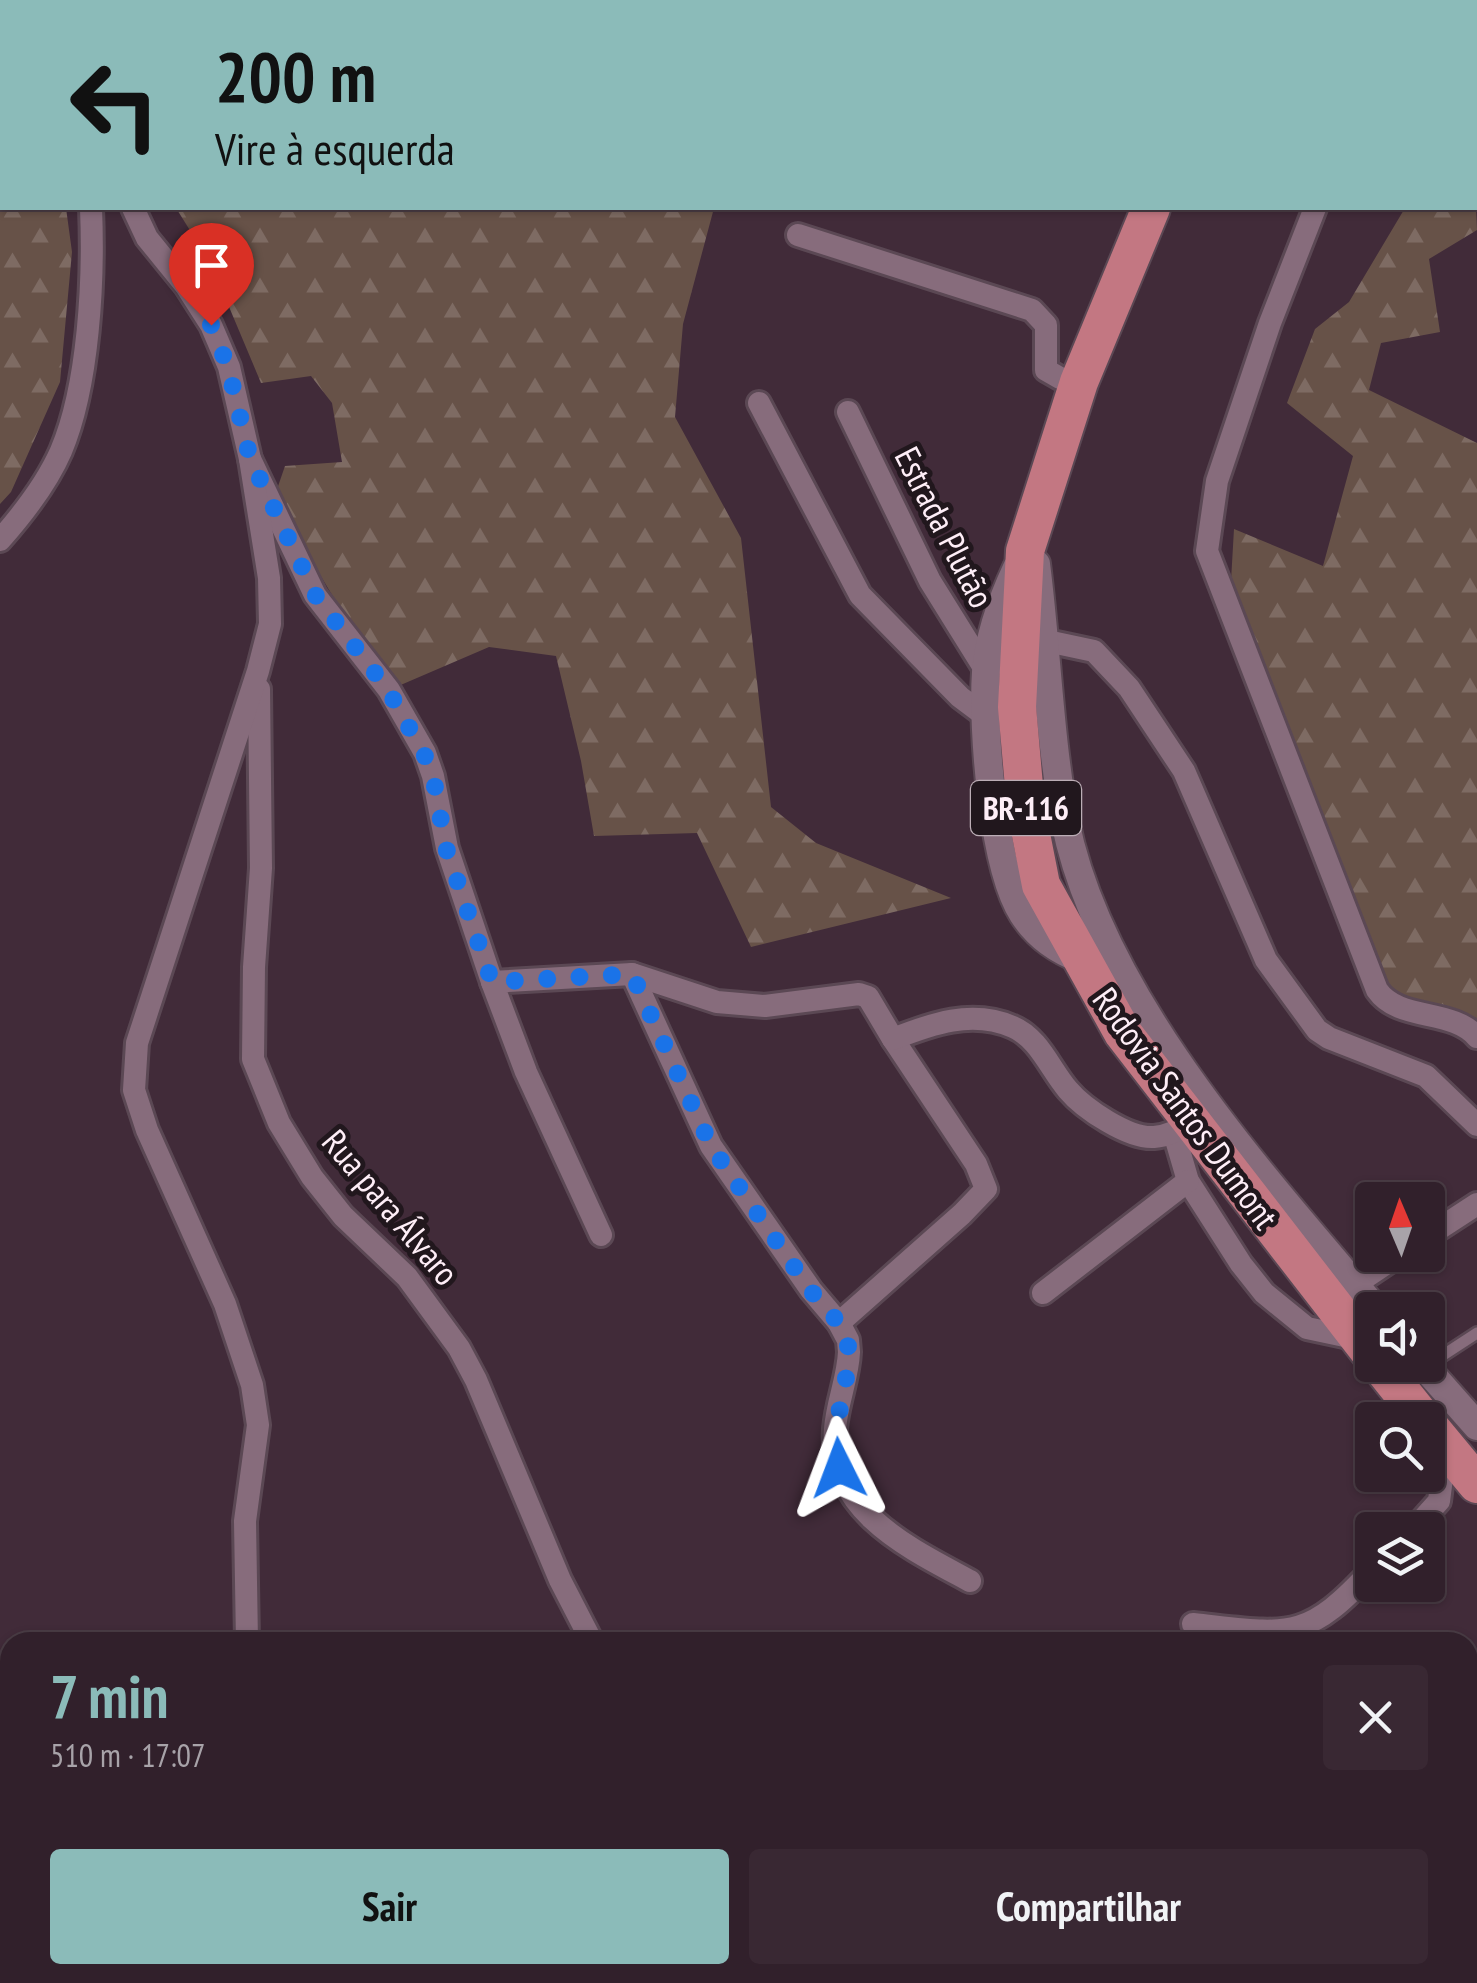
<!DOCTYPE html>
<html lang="pt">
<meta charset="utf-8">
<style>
body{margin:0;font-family:"PT Sans Narrow",sans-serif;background:#392833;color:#f1f3f6;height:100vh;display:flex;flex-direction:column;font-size:38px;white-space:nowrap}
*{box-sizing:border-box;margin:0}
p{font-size:32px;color:#a8a3a9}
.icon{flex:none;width:55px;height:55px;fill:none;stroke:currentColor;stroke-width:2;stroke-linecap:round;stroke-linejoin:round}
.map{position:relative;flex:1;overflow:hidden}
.side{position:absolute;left:0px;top:1632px;width:1478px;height:352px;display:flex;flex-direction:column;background:#31202b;border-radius:30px 30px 0 0;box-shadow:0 2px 8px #0004,0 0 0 2px #4c3e47}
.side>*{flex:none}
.banner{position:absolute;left:0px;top:0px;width:1478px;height:210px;box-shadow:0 2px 8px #0004,0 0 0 2px #4c3e47;background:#8bbbb9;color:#111;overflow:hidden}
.needle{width:65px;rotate:358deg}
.fabs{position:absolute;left:1355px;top:1182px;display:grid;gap:20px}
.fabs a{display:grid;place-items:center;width:90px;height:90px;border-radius:10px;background:#31202b;box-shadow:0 2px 8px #0004,0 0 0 2px #4c3e47;font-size:50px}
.pin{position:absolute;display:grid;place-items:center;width:85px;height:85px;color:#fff;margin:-102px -42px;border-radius:50% 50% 50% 0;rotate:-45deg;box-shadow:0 0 10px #0007}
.pin .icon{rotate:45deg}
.me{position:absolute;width:110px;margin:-55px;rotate:357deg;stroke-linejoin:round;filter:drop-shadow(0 0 8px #0008)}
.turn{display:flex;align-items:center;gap:35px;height:210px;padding:0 50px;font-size:45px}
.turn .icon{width:130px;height:130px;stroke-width:2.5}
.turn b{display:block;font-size:70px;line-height:85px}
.round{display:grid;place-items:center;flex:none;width:105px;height:105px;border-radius:10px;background:#392833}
.overview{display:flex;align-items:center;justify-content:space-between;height:170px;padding:0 50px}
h1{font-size:60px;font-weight:700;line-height:75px;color:#8bbbb9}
.action{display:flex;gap:20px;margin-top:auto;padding:20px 50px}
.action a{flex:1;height:115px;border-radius:10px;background:#8bbbb9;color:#111;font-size:40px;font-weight:700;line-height:115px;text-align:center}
.action a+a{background:#392833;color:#f1f3f6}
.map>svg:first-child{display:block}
.forest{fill:url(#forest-firs)}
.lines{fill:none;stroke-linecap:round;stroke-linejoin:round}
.service-casing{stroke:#5b4854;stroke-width:16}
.minor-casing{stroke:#5b4854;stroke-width:28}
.tertiary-casing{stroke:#5b4854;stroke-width:32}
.trunk-casing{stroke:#5b4854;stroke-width:42}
.service{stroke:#876c7c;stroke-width:11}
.minor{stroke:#876c7c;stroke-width:22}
.tertiary{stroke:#876c7c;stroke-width:28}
.trunk{stroke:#c37782;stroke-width:38}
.route{stroke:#1a73e8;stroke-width:18;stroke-dasharray:0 32.4}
.labels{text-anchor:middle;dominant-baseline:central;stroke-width:10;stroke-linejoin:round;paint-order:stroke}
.shield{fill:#21171d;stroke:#bcaeb6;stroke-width:2.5}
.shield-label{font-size:32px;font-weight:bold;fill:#feeef7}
.street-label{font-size:35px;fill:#feeef7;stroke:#21171d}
</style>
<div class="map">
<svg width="1477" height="1983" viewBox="0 0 1477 1983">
<defs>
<pattern id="forest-firs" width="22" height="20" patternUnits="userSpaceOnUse" patternTransform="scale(2.5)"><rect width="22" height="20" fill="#675248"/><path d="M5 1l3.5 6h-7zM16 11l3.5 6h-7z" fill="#7e6b63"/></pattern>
</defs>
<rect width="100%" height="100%" fill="#412b39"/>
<g class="forest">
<path d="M192,0H1202L190,2Z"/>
<path d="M0,51L2,208H66L72,252L60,382L11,492L0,504Z"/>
<path d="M1475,182L1477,230L1429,259L1440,332L1381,343L1369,390L1477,443V1039L1383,985L1229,616L1234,529L1323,566L1353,456L1287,403L1315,329L1349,302L1405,208H1475Z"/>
<path d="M176,208H714L683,324L675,417L741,538L771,807L816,843L951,898L751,947L697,833L594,836L581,761L556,656L489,647L389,690L274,498L285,466L342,462L332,403L311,376L261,383L211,264Z"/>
</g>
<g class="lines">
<defs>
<path id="service" d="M1428,1365L1477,1333"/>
<g id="minor">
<path d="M155,2L157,0"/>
<path d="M1475,58L1477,56"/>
<path d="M133,208L147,238L186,286L211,325L229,367L250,459L315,595L389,690L425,753L433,776L447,848L492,982"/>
<path d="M1315,208L1270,323L1217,481L1207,551L1377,990C1399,1022 1452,1008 1477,1037"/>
<path d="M798,235L1032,310L1046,325V370L1060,378L1079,382"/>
<path d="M759,403L860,595L960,697L988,718"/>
<path d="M848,412L930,581L986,671"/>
<path d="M0,540C23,514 47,483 61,451C89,385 94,279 91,208"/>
<path d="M1047,641L1094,651L1129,688L1184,771L1266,960L1317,1030L1329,1038L1426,1076L1477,1125"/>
<path d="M259,689L261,868L254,967L253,1059L279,1123L312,1177L343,1216L407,1277L459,1348L476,1380L560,1580L592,1642"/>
<path d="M632,974L711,1146L811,1290L839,1323"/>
<path d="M893,1039L976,1164L986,1189L962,1214L839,1323L848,1340L849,1352C848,1378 837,1402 835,1429C829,1511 909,1548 970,1581"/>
<path d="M1174,1133L1188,1181L1241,1264L1264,1293L1307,1328L1354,1338L1359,1343"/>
<path d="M601,1235L526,1072L492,982L632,974L717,1002L765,1006L859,994L868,997L893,1039C931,1024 972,1009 1013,1027C1039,1038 1050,1069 1068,1090C1084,1109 1129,1139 1154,1137C1168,1136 1178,1130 1190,1123"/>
<path d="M1428,1236L1477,1204"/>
<path d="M1354,1285L1399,1255"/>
<path d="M1043,1293L1188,1181"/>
<path d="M1413,1530L1439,1501L1446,1446"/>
<path d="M1193,1624C1288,1634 1305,1643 1372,1570"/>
<path d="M247,1642L245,1521L258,1425L252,1385L225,1304L147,1130L134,1090L137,1043L258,671L270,624L269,578L250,459"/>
<path d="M1468,1895L1477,1889"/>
<path d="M268,1975L269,1983"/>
<path d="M894,1975L907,1983"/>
<path d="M1045,1983L1060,1975"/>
<path d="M1346,1983L1348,1975"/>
<path d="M1430,1983L1433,1975"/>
</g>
<g id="tertiary">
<path d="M1036,564C1047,649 1049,737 1065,821C1100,998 1262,1175 1376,1310"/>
<path d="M1017,568C1002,600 989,637 986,672C982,729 993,867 1023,914C1038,937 1058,950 1083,960"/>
<path d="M1423,1365L1477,1426"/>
</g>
<g id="trunk">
<path d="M1267,2L1269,0"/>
<path d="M1151,208L1079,382L1025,551L1017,707L1026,809L1041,885L1123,1033L1372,1355"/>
<path d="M1380,1365L1424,1420"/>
<path d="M1428,1425L1477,1484"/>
</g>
</defs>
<use href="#service" class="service-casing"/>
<use href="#minor" class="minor-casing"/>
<use href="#tertiary" class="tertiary-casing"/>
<use href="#trunk" class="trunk-casing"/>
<use href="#service" class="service"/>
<use href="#minor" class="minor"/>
<use href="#tertiary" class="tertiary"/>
<use href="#trunk" class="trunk"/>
</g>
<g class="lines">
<path class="route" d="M211,325L228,367L250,458L316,596L388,690L424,754L433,776L446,848L492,982L632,974L711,1146L810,1290L839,1323L848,1340V1368L835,1434L839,1468"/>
</g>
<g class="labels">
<rect class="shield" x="971" y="781" width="110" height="54" rx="8"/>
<g class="shield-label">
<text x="1026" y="808">BR-116</text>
</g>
<g class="street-label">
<text transform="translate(945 527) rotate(63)">Estrada Plutão</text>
<text transform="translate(1186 1108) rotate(54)">Rodovia Santos Dumont</text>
<text transform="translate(391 1207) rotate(50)">Rua para Álvaro</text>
</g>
</g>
</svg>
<div class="fabs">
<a><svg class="needle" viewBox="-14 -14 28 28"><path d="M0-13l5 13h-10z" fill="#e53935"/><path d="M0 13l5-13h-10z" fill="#a8a3a9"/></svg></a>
<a><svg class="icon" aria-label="sound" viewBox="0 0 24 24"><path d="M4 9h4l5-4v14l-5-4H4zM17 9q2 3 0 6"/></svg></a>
<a><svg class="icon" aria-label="search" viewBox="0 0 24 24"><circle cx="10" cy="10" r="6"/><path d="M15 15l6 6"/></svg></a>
<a><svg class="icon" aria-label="layers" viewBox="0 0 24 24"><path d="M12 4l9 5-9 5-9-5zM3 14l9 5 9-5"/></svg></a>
</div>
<div class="pin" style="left:211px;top:325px;background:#d93025"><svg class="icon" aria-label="arrive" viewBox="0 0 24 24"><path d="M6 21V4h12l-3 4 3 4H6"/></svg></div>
<svg class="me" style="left:839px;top:1468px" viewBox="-20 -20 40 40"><path d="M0-17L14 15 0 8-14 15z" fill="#1a73e8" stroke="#fff" stroke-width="4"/></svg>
<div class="banner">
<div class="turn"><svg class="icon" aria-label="left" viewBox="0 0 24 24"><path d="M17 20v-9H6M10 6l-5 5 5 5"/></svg><div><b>200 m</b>Vire à esquerda</div></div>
</div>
<section class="side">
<div class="overview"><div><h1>7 min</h1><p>510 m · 17:07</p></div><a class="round"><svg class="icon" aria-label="close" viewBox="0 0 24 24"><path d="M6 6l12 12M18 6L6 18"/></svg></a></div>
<div class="action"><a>Sair</a><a>Compartilhar</a></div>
</section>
</div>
